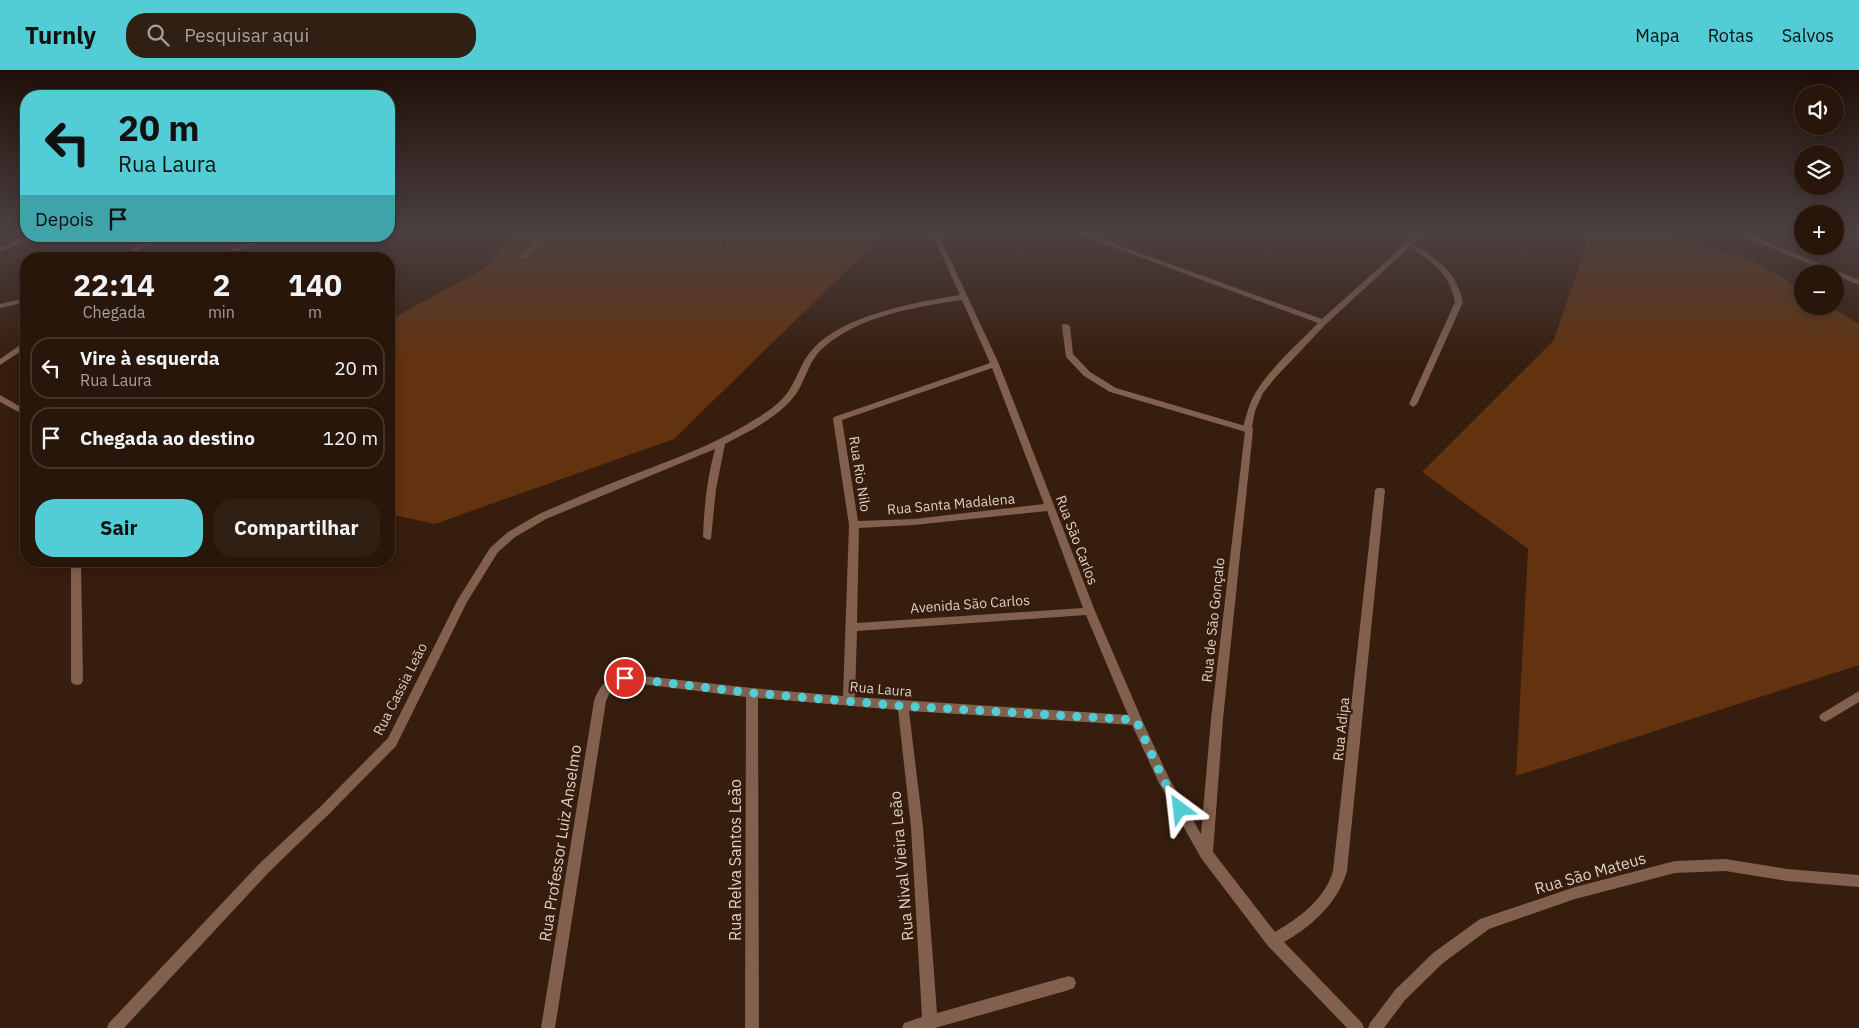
<!DOCTYPE html>
<html lang="pt">
<meta charset="utf-8">
<style>
body{margin:0;font-family:"IBM Plex Sans",sans-serif;background:#301f13;color:#f1f3f6;height:100vh;display:flex;flex-direction:column;font-size:19px;white-space:nowrap}
*{box-sizing:border-box;margin:0}
p{font-size:16px;color:#a59f9c}
.icon{flex:none;width:28px;height:28px;fill:none;stroke:currentColor;stroke-width:2;stroke-linecap:round;stroke-linejoin:round}
.map{position:relative;flex:1;overflow:hidden}
.drawer{position:absolute;left:20px;top:182px;width:375px;height:315px;display:flex;flex-direction:column;background:#28160a;border-radius:20px;box-shadow:0 2px 12px #0003,0 0 0 1px #44352b}
.drawer>*{flex:none}
.hud{position:absolute;left:20px;top:20px;width:375px;height:152px;border-radius:20px;box-shadow:0 2px 12px #0003,0 0 0 1px #44352b;background:#52ccd5;color:#111;overflow:hidden}
.controls{position:absolute;left:1794px;top:15px;display:grid;gap:10px}
.controls a{display:grid;place-items:center;width:50px;height:50px;border-radius:50%;background:#28160a;box-shadow:0 2px 12px #0003,0 0 0 1px #44352b;font-size:25px}
.pin{position:absolute;display:grid;place-items:center;width:42px;height:42px;color:#fff;margin:-21px;border:2px solid #fff;border-radius:50%;box-shadow:0 1px 5px #0007}
.me{position:absolute;width:55px;margin:-28px;rotate:330deg;stroke-linejoin:round;filter:drop-shadow(0 0 4px #0008)}
.turn{display:flex;align-items:center;gap:18px;height:105px;padding:0 15px;font-size:22px}
.turn .icon{width:65px;height:65px;stroke-width:2.5}
.turn b{display:block;font-size:35px;line-height:42px}
.then{display:flex;align-items:center;height:48px;padding:0 15px;background:#0003;gap:10px;font-size:19px}
.eta{display:flex;justify-content:space-evenly;align-items:center;height:85px;text-align:center}
.eta b{font-size:30px;font-weight:700;line-height:35px}
.action{display:flex;gap:10px;margin-top:auto;padding:10px 15px}
.action a{flex:1;height:58px;border-radius:20px;background:#52ccd5;color:#111;font-size:20px;font-weight:700;line-height:58px;text-align:center}
.action a+a{background:#301f13;color:#f1f3f6}
ul{padding:0;list-style:none}
li{display:flex;align-items:center;gap:15px;height:62px;margin:0 10px 8px;padding:0 5px;border:2px solid #44352b;border-radius:20px}
li div{flex:1}
li b{display:block;font-size:19px}
li em{font-style:normal}
header{display:flex;align-items:center;gap:30px;box-sizing:border-box;height:70px;padding:0 25px;background:#52ccd5;color:#111}
header strong{font-size:24px}
nav{display:flex;gap:28px;margin-inline-start:auto;font-size:18px}
.search{width:350px;height:45px;background:#301f13;display:flex;align-items:center;gap:12px;box-sizing:border-box;padding:0 18px;border-radius:20px;color:#a59f9c;font-size:19px}
.map>svg:first-child{display:block}
.green{fill:#63320e}
.lines{fill:none;stroke-linecap:round;stroke-linejoin:round}
.service{fill:#81604d;fill-rule:evenodd}
.minor{fill:#81604d;fill-rule:evenodd}
.tertiary{fill:#81604d;fill-rule:evenodd}
.route{stroke:#52ccd5;stroke-width:9;stroke-dasharray:0 16.2}
.labels{text-anchor:middle;dominant-baseline:central;stroke-width:4.5;stroke-linejoin:round;paint-order:stroke}
.street-label{font-size:14px;fill:#dfcfc5;stroke:#361d0e}
.near-street-label{font-size:16px;fill:#dfcfc5;stroke:#361d0e}
</style>
<header>
<strong>Turnly</strong>
<div class="search"><svg class="icon" aria-label="search" viewBox="0 0 24 24"><circle cx="10" cy="10" r="6"/><path d="M15 15l6 6"/></svg>Pesquisar aqui</div>
<nav><a>Mapa</a><a>Rotas</a><a>Salvos</a></nav>
</header>
<div class="map">
<svg width="1859" height="958" viewBox="0 0 1859 958">
<rect width="100%" height="100%" fill="#361d0e"/>
<g class="green">
<path d="M516,161H729L712,202L731,161H887L674,369L435,454L389,444V250L484,199Z"/>
<path d="M1591,161H1640L1749,188L1802,220V236H1829L1859,254V595L1516,706L1528,479L1422,402L1554,270Z"/>
</g>
<g class="lines">
<g class="service">
<path d="M1408,173H1412C1438,190 1455,199 1463,232L1417,334L1413,337L1409,334L1455,232C1449,201 1432,193 1408,175Z"/>
<path d="M1063,254H1066L1070,256L1073,284L1090,302L1116,318L1252,358L1253,360L1249,363L1246,362L1110,322L1084,306L1066,287L1062,256Z"/>
</g>
<g class="minor">
<path d="M541,161H548L526,188H522V186Z"/>
<path d="M931,161H937L999,294L1095,541L1142,650L1168,706L1201,764L1211,649L1245,361L1243,358C1246,346 1249,333 1256,322C1272,296 1297,275 1318,253L1070,161H1079L1322,249L1420,161H1427L1326,254L1275,308L1263,323L1255,341L1252,357L1253,360L1223,649L1213,782L1275,862C1299,848 1325,829 1333,801L1375,420L1377,418H1383L1385,420L1347,801C1338,833 1312,856 1284,872L1362,953L1364,958H1347L1268,876L1201,788L1159,713L1132,655L909,641L923,757L937,943L1069,906L1074,908L1076,913L1074,918L1069,920L935,958H902L904,953L922,947L911,757L898,640L758,628L759,958H745L746,627L625,612L612,618L606,631L555,958H541L594,631C600,614 608,607 625,604L752,618L843,626L849,455L833,349L834,347L990,293L962,230C915,237 859,246 823,278C809,290 806,309 796,324C779,347 750,361 725,374L716,419L711,469L708,470L703,467C704,437 707,408 715,379L546,449L515,467L498,482L467,532L396,676L328,745L269,802L124,958H107L109,953L259,794L320,737L388,668L457,531L490,478L508,462L539,444C575,428 611,413 648,399C684,385 721,371 754,350C769,341 784,331 792,315C799,303 803,289 813,279C842,245 917,232 960,225ZM992,298L1044,434L914,449L858,451L842,350ZM1047,441L1083,538L857,553L859,458L914,455ZM1086,545L1128,645L855,627L857,561Z"/>
<path d="M28,166H38L0,182V178Z"/>
<path d="M154,166H163L123,189H114Z"/>
<path d="M26,228V232L0,238V234Z"/>
<path d="M0,325L26,340V346L0,332Z"/>
<path d="M71,491H81L83,611L81,614L77,615L73,614L71,611Z"/>
<path d="M1859,621V632L1829,650L1825,652L1821,650L1819,647L1821,644Z"/>
<path d="M1725,789L1787,799L1859,805V817L1787,811L1725,801L1675,803L1575,829L1489,859L1443,893L1405,930L1384,958H1368L1370,953L1395,920L1433,883L1480,849L1575,817L1675,791Z"/>
</g>
<g class="tertiary">
<path d="M1732,161H1741L1859,210V215Z"/>
<path d="M266,166H276L216,189H206Z"/>
<path d="M23,273H26V278L0,295V289Z"/>
</g>
</g>
<linearGradient id="sky" x2="0" y2="1"><stop stop-color="#1e1008"/><stop offset="0.55" stop-color="#4c4041"/><stop offset="1" stop-color="#4c4041" stop-opacity="0"/></linearGradient>
<rect width="1859" height="295" fill="url(#sky)"/>
<g class="lines">
<path class="route" d="M625,608L752,623L903,636L1136,650L1163,709L1180,739"/>
</g>
<g class="labels">
<g class="street-label">
<text transform="translate(860 404) rotate(81)">Rua Rio Nilo</text>
<text transform="translate(951 434) rotate(-5)">Rua Santa Madalena</text>
<text transform="translate(1077 470) rotate(69)">Rua São Carlos</text>
<text transform="translate(970 534) rotate(-4)">Avenida São Carlos</text>
<text transform="translate(1213 550) rotate(-84)">Rua de São Gonçalo</text>
<text transform="translate(400 619) rotate(-63)">Rua Cassia Leão</text>
<text transform="translate(881 619) rotate(5)">Rua Laura</text>
<text transform="translate(1341 659) rotate(-84)">Rua Adipa</text>
</g>
<g class="near-street-label">
<text transform="translate(560 773) rotate(-81)">Rua Professor Luiz Anselmo</text>
<text transform="translate(735 790) rotate(-90)">Rua Relva Santos Leão</text>
<text transform="translate(901 796) rotate(-95)">Rua Nival Vieira Leão</text>
<text transform="translate(1590 803) rotate(-16)">Rua São Mateus</text>
</g>
</g>
</svg>
<div class="controls">
<a><svg class="icon" aria-label="sound" viewBox="0 0 24 24"><path d="M4 9h4l5-4v14l-5-4H4zM17 9q2 3 0 6"/></svg></a>
<a><svg class="icon" aria-label="layers" viewBox="0 0 24 24"><path d="M12 4l9 5-9 5-9-5zM3 14l9 5 9-5"/></svg></a>
<a>+</a>
<a>−</a>
</div>
<div class="pin" style="left:625px;top:608px;background:#d93025"><svg class="icon" aria-label="arrive" viewBox="0 0 24 24"><path d="M6 21V4h12l-3 4 3 4H6"/></svg></div>
<svg class="me" style="left:1180px;top:739px" viewBox="-20 -20 40 40"><path d="M0-17L14 15 0 8-14 15z" fill="#52ccd5" stroke="#fff" stroke-width="4"/></svg>
<div class="hud">
<div class="turn"><svg class="icon" aria-label="left" viewBox="0 0 24 24"><path d="M17 20v-9H6M10 6l-5 5 5 5"/></svg><div><b>20 m</b>Rua Laura</div></div>
<div class="then">Depois<svg class="icon" aria-label="arrive" viewBox="0 0 24 24"><path d="M6 21V4h12l-3 4 3 4H6"/></svg></div>
</div>
<section class="drawer">
<div class="eta">
<div><b>22:14</b><p>Chegada</p></div>
<div><b>2</b><p>min</p></div>
<div><b>140</b><p>m</p></div>
</div>
<ul>
<li><svg class="icon" aria-label="left" viewBox="0 0 24 24"><path d="M17 20v-9H6M10 6l-5 5 5 5"/></svg><div><b>Vire à esquerda</b><p>Rua Laura</p></div><em>20 m</em></li>
<li><svg class="icon" aria-label="arrive" viewBox="0 0 24 24"><path d="M6 21V4h12l-3 4 3 4H6"/></svg><div><b>Chegada ao destino</b></div><em>120 m</em></li>
</ul>
<div class="action"><a>Sair</a><a>Compartilhar</a></div>
</section>
</div>
